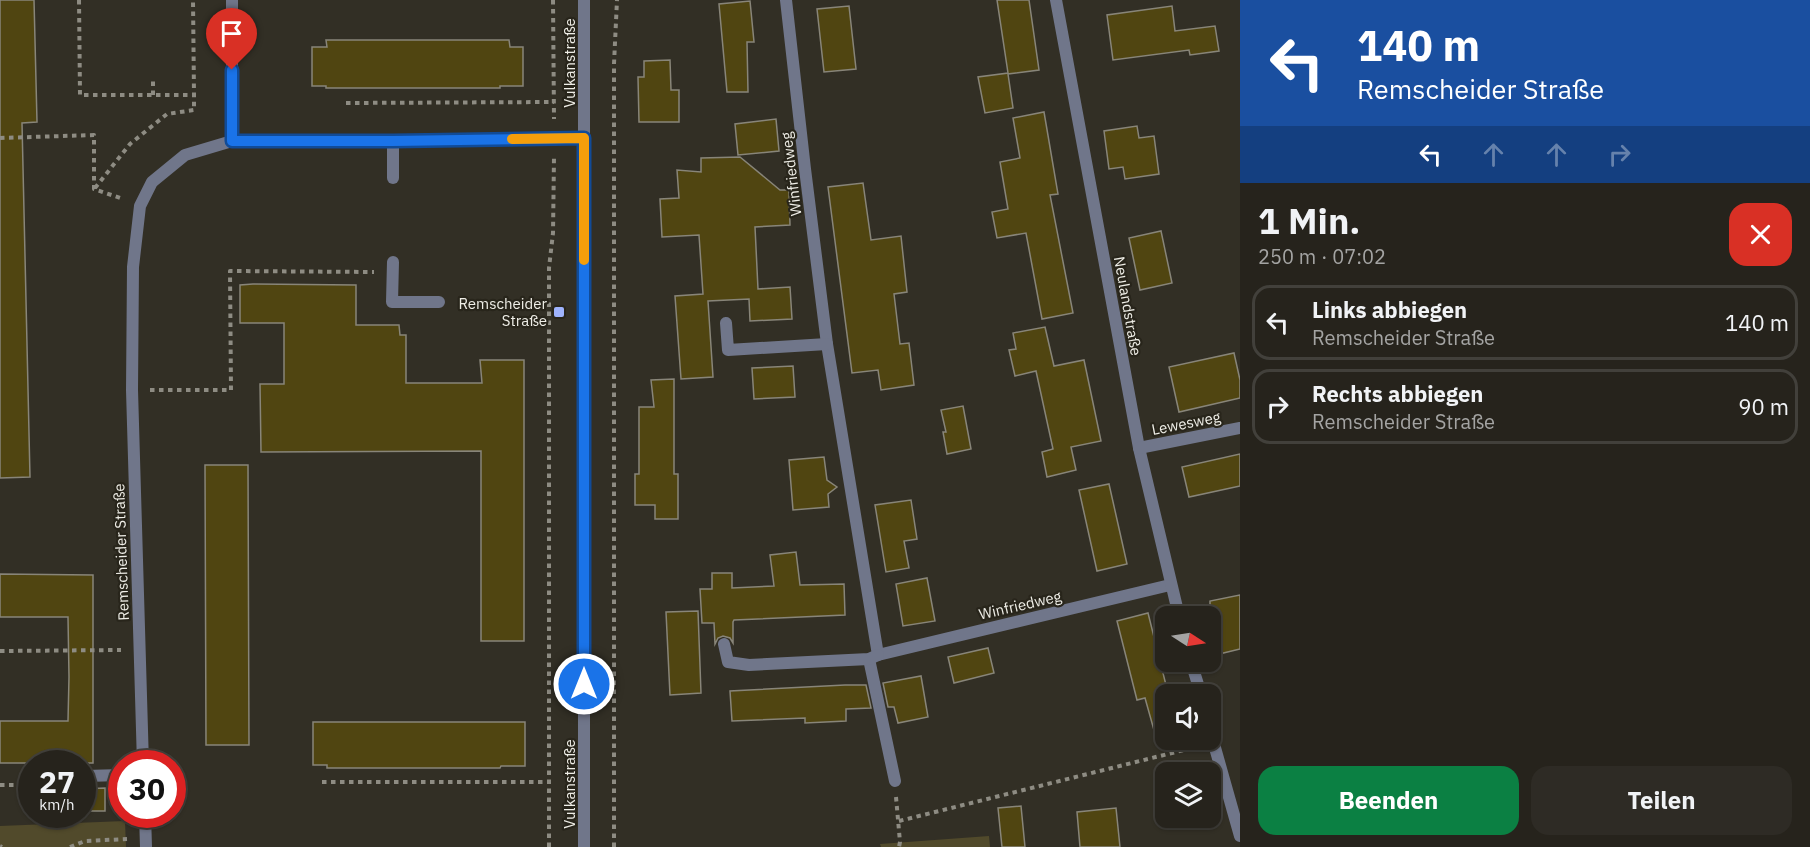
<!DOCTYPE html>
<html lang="de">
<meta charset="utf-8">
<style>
body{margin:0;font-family:"IBM Plex Sans",sans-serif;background:#2e2b25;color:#f1f3f6;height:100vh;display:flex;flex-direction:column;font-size:22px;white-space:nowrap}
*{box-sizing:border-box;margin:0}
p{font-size:20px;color:#a4a4a3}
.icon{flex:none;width:33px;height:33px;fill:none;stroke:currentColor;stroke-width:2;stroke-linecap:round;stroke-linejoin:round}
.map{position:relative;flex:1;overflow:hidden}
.sheet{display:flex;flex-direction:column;background:#26231c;width:570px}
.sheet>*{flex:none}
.guide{background:#1a4fa0;color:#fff;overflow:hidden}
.needle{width:39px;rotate:102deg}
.fabs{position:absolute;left:1155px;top:606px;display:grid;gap:12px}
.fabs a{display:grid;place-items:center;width:66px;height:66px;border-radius:12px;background:#26231c;box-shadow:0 2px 4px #0004,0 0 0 2px #42403b;font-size:30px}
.speed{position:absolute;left:18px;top:750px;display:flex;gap:12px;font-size:30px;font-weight:700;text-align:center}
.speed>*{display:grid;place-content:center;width:78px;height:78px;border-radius:50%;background:#26231c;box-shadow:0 2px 4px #0004,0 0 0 2px #42403b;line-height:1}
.speed small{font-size:15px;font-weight:400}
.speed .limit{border:9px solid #d22;background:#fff;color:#111}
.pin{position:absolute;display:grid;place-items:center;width:51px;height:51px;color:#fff;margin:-62px -26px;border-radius:50% 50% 50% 0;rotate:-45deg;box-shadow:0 0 6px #0007}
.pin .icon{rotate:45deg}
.me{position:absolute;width:66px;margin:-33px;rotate:0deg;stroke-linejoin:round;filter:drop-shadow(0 0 4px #0008)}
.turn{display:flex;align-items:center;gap:21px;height:126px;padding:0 18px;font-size:27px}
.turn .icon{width:78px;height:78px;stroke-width:2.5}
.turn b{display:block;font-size:42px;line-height:51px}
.lanes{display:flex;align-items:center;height:57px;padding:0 18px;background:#0003;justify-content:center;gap:30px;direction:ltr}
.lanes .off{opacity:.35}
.round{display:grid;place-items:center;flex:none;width:63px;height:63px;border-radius:18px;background:#2e2b25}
.summary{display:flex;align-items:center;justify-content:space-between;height:102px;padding:0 18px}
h1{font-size:36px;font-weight:700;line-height:45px}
.button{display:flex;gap:12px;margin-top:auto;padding:12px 18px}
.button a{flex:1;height:69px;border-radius:18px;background:#0b8043;color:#fff;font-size:24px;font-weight:700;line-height:69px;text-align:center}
.button a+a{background:#2e2b25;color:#f1f3f6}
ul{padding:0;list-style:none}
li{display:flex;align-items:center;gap:18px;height:75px;margin:0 12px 9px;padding:0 6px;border:3px solid #42403b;border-radius:18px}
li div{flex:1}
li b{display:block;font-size:22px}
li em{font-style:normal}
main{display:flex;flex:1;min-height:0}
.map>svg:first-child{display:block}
.green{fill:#514a2b}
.building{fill:#504511;stroke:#888579;stroke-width:1.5}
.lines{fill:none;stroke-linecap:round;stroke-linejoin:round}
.path{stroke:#8e8c83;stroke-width:4;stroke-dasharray:4.5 4.5;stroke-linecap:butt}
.lane{stroke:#70768a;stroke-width:12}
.street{stroke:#70768a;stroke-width:12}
.route-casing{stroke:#114b97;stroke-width:15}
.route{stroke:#1a73e8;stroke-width:10}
.slow{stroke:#f59e0b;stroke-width:10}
.poi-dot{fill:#9fb3fd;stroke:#28251b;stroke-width:2}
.labels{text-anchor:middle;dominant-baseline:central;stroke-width:4.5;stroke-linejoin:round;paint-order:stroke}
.street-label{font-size:15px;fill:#efeee7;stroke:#28251b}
.poi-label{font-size:15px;fill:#efeee7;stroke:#28251b;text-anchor:end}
</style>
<main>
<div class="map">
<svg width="1240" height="847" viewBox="0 0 1240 847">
<rect width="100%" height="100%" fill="#322f25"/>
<g class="green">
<path d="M125,821L126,847H0V826Z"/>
<path d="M989,836L990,847H881L880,844Z"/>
</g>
<g class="building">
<path d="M0,0H34L37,122L22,123L30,477L0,478Z"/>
<path d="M997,0H1029L1039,70L1008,74L1013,108L985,113L978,77L1008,73Z"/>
<path d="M750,1L754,42H747L748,92H727L719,4Z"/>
<path d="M849,6L856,69L824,72L817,9Z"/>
<path d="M1172,6L1175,31L1215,26L1219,51L1190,55L1189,50L1113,60L1107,15Z"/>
<path d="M326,40H509L510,47H523V86H500V88H326V86H312V47H327Z"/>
<path d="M670,60L671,90H679V122H639L638,77H644V61Z"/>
<path d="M1044,112L1058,194L1050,195L1073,313L1042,319L1026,233L997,238L992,212L1008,209L1000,162L1020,158L1013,118Z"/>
<path d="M776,119L779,151L738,155L735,124Z"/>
<path d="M1137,126L1139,138L1154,136L1159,174L1125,179L1123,167L1109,169L1104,131Z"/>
<path d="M740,157L780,190H789L790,225L755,227L758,289L790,287L792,319L750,321L749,299L708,301L713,377L681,379L675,296L703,294L699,235L662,237L660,199L679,198L677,170L701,172V158Z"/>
<path d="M863,183L871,240L901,236L907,292L894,294L900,344L909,343L914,385L881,390L878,370L852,373L828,187Z"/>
<path d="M1161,231L1172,283L1140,290L1129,238Z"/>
<path d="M253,284L356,285V325H399L400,335H406V383H482L480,360H524V641H481V451L261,452L260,384H284V323H240V285Z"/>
<path d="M1045,327L1054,366L1084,360L1101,441L1071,447L1076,470L1047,477L1042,452L1053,449L1036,371L1015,376L1009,350L1016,349L1013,333Z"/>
<path d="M1234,353L1240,380V398L1179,412L1169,367Z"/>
<path d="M793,366L795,397L754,399L752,368Z"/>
<path d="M674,379V474H678V519H655V505H635V474H639V407H654L651,380Z"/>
<path d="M963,406L971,449L947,454L943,432H946L941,410Z"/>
<path d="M1240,454V486L1189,497L1182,467Z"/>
<path d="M824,457L827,480L837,487L828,494L829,507L793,510L789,460Z"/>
<path d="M205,465H248L249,745H206Z"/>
<path d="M1109,484L1127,564L1097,571L1079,490Z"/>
<path d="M911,500L917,539L904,541L909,568L886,572L875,505Z"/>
<path d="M796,552L800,585L844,584L845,615L734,620L733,622V643L730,638L723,636L718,638L715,644L714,623H702L700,589H712V573H732V588L774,586L770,555Z"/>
<path d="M0,574L93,575V763H0V721H68L69,677L68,617H0Z"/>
<path d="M927,578L935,621L903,626L896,584Z"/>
<path d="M1240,595V649L1215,655L1210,636V601Z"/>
<path d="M698,611L701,693L670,695L666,612Z"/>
<path d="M1148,613L1166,685V747L1159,748L1145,698L1137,700L1117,621Z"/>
<path d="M988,648L994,673L954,683L948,657Z"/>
<path d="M921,676L928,717L898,723L894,707H888L883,683Z"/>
<path d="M845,685H866L871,708L846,709V721L805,723V718L732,721L730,691Z"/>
<path d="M313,722H525V766H501L500,768H327V765H313Z"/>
<path d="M105,788V811H82V789Z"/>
<path d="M1021,806L1025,847H1002L998,808Z"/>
<path d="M1116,808L1120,847H1080L1077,812Z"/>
</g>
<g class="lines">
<g class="path">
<path d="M79,0L80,95H194L193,0"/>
<path d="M553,0L554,119"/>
<path d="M153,95V80"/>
<path d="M346,103L554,102"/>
<path d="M0,138L94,135V189L123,199"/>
<path d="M95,188L130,144L167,114L194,110V95"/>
<path d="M533,302H549"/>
<path d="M150,390H231L230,271L374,272"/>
<path d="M0,651L121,650"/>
<path d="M322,782H549"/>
<path d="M0,785H32"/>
<path d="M896,797L900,842L899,847"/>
<path d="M899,821L1196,747"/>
<path d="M0,846L2,847"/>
<path d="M70,847L85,841L127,839"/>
<path d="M549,847V268L553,233L554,157"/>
<path d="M614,847V64L617,0"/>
</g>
<g class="lane">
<path d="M393,141V178"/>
<path d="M393,262L392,302H439"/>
<path d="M869,659L895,781"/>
<path d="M85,776L122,775"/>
</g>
<g class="street">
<path d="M232,0V141"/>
<path d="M584,0V847"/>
<path d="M786,0L805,169L827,344L878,655L1170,585"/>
<path d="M1056,0L1139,448L1179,616"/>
<path d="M726,323L728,350L827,344"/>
<path d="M1139,448L1240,428"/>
<path d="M724,644L728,662L749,665L869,659L878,655"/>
<path d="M1191,662L1201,694"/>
<path d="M1210,730L1240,836"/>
<path d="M143,764L132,390L133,267L140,206L152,182L185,155L232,141H393L584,138"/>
<path d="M145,814L146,847"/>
</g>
</g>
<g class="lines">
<defs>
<path id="route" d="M232,70V141H393L584,138V684"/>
</defs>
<use href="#route" class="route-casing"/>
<use href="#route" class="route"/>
<path class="slow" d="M512,139L584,138V260"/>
</g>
<rect class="poi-dot" x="553" y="306" width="12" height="12" rx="3"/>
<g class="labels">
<g class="street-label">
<text transform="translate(569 63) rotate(-90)">Vulkanstraße</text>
<text transform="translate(791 174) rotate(-97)">Winfriedweg</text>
<text transform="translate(1128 306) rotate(80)">Neulandstraße</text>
<text transform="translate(1186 423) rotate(-11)">Lewesweg</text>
<text transform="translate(121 552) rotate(-92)">Remscheider Straße</text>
<text transform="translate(1020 605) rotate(-13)">Winfriedweg</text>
<text transform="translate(569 784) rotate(-90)">Vulkanstraße</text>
</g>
<g class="poi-label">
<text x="547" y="303">Remscheider<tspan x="547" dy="17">Straße</tspan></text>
</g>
</g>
</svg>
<div class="fabs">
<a><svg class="needle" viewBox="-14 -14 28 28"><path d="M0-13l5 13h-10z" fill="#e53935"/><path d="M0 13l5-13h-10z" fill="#a4a4a3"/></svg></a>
<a><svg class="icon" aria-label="sound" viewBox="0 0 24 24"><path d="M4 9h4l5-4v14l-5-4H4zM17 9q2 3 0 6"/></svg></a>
<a><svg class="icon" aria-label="layers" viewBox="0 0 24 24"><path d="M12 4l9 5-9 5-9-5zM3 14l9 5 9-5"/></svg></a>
</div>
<div class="speed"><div>27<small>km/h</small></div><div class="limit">30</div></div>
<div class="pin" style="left:232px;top:70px;background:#d93025"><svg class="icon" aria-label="arrive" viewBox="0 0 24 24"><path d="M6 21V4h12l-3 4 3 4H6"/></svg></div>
<svg class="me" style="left:584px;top:684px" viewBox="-20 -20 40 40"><circle r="17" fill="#1a73e8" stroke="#fff" stroke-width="3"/><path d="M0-11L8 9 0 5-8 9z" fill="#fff"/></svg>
</div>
<section class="sheet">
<div class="guide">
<div class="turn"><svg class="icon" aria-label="left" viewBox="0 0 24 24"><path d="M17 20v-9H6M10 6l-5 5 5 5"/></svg><div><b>140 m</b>Remscheider Straße</div></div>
<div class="lanes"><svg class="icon" aria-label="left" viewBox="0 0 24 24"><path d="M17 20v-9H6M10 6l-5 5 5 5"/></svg><svg class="icon off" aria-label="ahead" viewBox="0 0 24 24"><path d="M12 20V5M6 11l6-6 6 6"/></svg><svg class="icon off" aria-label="ahead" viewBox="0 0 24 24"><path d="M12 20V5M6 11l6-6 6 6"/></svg><svg class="icon off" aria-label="right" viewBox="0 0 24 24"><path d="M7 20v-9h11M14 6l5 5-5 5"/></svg></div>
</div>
<div class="summary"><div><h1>1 Min.</h1><p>250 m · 07:02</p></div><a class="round" style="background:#d93025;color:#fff"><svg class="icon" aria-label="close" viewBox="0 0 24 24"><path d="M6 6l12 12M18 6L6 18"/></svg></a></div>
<ul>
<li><svg class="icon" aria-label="left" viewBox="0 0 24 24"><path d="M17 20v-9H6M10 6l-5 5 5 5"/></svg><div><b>Links abbiegen</b><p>Remscheider Straße</p></div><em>140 m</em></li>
<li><svg class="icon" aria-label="right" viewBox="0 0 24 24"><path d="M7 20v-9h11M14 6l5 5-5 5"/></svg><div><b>Rechts abbiegen</b><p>Remscheider Straße</p></div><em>90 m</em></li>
</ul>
<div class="button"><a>Beenden</a><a>Teilen</a></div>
</section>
</main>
